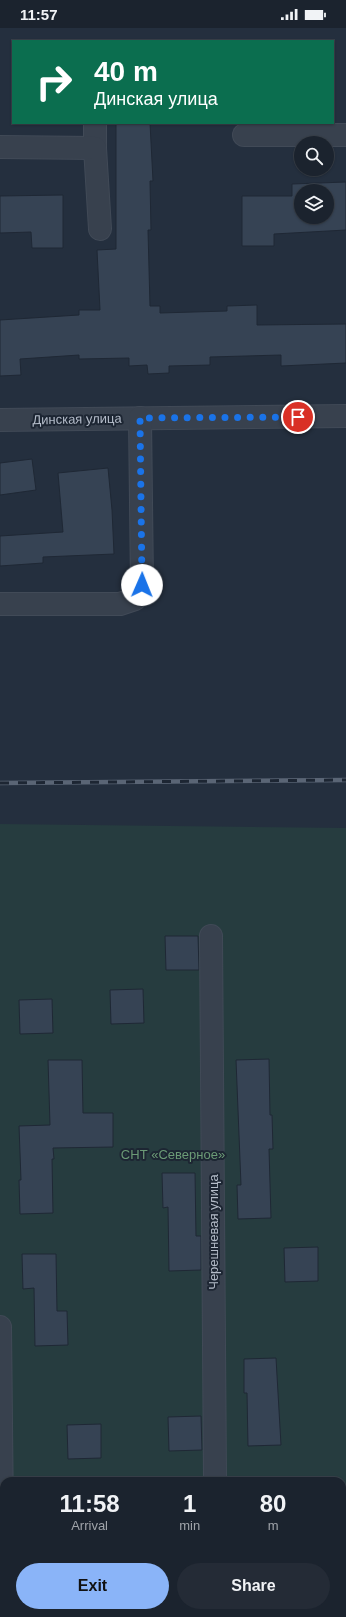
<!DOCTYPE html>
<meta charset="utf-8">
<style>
body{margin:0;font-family:Arial,sans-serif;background:#242b36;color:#f1f3f6;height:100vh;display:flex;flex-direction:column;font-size:15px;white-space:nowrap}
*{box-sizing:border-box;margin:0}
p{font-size:13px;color:#a0a4aa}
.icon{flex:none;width:22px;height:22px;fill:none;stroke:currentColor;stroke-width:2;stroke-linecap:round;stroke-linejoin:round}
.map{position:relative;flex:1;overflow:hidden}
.panel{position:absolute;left:0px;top:1449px;width:346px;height:140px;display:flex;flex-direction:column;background:#1b232e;border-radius:12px 12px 0 0;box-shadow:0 1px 3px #0004,0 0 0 1px #39404a}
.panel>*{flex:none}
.banner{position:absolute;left:12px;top:12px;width:322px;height:84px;border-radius:0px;box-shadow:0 1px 3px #0004,0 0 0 1px #39404a;background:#0b6e4f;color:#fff;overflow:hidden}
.fabs{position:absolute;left:294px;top:108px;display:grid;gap:8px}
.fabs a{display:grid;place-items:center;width:40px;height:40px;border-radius:50%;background:#1b232e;box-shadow:0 1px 3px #0004,0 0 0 1px #39404a;font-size:20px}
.pin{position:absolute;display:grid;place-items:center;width:34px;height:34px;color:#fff;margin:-17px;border:2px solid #fff;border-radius:50%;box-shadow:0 1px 4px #0007}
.me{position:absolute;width:44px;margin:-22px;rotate:1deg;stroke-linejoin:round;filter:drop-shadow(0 0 3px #0008)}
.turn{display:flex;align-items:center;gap:14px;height:84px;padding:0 16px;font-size:18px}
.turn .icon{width:52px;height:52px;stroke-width:2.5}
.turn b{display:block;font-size:28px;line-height:34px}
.eta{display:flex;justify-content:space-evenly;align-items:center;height:68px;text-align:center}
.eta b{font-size:24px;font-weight:700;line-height:28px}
.cta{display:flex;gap:8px;margin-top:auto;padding:8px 16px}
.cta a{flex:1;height:46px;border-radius:24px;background:#8ab4f8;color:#111;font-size:16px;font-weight:700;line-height:46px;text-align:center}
.cta a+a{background:#242b36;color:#f1f3f6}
.status{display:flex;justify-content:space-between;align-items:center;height:28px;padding:0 20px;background:#1b232e;direction:ltr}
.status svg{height:11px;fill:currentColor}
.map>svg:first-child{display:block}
.green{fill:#263c3f;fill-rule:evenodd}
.building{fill:#364354;stroke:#1f2835;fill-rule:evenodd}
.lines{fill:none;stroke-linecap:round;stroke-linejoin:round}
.minor-casing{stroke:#414a57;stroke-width:24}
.minor{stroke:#38414e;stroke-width:22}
.rail-casing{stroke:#5a6575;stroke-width:4.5}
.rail{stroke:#1d2633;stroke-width:3;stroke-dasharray:9;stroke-linecap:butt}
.route{stroke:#1a73e8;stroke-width:7;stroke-dasharray:0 12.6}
.labels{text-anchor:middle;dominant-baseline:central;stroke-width:4;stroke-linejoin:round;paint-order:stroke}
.street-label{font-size:13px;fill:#b4bcc9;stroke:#1d2633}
.park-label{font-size:13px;fill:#6b9a76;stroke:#1d2633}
</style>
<div class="status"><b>11:57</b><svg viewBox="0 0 49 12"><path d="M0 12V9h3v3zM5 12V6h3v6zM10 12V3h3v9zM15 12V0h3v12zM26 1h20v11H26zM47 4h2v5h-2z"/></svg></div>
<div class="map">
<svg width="346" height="1589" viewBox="0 0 346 1589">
<rect width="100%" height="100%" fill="#242f3e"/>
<path class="green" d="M0,796L346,800V1589H0ZM4,1453H342V1585H4Z"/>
<g class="building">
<path d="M116,95H150L153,153H150L151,202H148L150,278H160V285L227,283V278L257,277V297L346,296V335L281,338V327L210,329V337L169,338V345L148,346L147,337L129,338V330L79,331V327L20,331L21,347L0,348V292L79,287V282H100L97,222L116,221Z"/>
<path d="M346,154V202L274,206V218H242V168H292V156ZM301,163H327V189H301Z"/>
<path d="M63,167V220H32L31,204L0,205V168Z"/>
<path d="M32,431L36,462L0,467V435Z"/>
<path d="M108,440L112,482L114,526L43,529V535L0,538V508L63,504L58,445Z"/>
<path d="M165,908H198L199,942H166Z"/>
<path d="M143,961L144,995L111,996L110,962Z"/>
<path d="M52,971L53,1005L20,1006L19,972Z"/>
<path d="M269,1031L270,1087H272L273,1121H269L271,1190L238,1191L237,1157H241L236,1032Z"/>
<path d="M48,1032H82L83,1085H113V1119L53,1120L54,1131H52L53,1185L20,1186L19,1152H21L19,1098L50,1097Z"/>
<path d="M162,1145H195L196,1208H201V1242L169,1243L168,1179L163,1180Z"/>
<path d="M318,1219V1253L285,1254L284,1220Z"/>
<path d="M22,1226H56L57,1283H67L68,1317L35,1318L34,1260L23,1261Z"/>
<path d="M276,1330L281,1417L248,1418L247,1365H244V1331Z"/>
<path d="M201,1388L202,1422L169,1423L168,1389Z"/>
<path d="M101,1396V1430L68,1431L67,1397Z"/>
</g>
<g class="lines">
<defs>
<g id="minor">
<path d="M95,95V120"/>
<path d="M244,107H346"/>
<path d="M0,119L95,120L100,201"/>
<path d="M0,392L346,388"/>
<path d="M0,576H120L135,571L142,557L140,390"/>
<path d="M211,908L215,1453"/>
<path d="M0,1299L3,1589"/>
<path d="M216,1585V1589"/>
</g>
</defs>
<use href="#minor" class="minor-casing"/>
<use href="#minor" class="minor"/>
<defs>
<path id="rail" d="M0,755L346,752"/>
</defs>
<use href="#rail" class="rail-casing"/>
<use href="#rail" class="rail"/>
</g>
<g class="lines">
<path class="route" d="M142,557L140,390L298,389"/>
</g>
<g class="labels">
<g class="street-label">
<text transform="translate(77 391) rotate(-1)">Динская улица</text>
<text transform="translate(213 1204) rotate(-90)">Черешневая улица</text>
</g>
<g class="park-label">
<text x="173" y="1126">СНТ «Северное»</text>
</g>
</g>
</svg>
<div class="fabs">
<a><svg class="icon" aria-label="search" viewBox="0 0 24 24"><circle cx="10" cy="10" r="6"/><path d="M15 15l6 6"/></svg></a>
<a><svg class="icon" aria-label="layers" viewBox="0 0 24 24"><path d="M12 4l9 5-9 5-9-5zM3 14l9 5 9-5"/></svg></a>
</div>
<div class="pin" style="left:298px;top:389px;background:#d93025"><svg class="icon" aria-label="arrive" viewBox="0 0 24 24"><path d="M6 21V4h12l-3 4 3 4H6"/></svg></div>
<svg class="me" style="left:142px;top:557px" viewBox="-20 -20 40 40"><circle r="19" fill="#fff"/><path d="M0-13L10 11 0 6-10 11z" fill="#1a73e8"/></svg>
<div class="banner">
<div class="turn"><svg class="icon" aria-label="right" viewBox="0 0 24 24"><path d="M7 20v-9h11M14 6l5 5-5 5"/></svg><div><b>40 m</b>Динская улица</div></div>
</div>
<section class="panel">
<div class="eta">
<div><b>11:58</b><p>Arrival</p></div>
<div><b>1</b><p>min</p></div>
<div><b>80</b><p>m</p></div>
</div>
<div class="cta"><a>Exit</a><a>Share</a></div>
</section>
</div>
